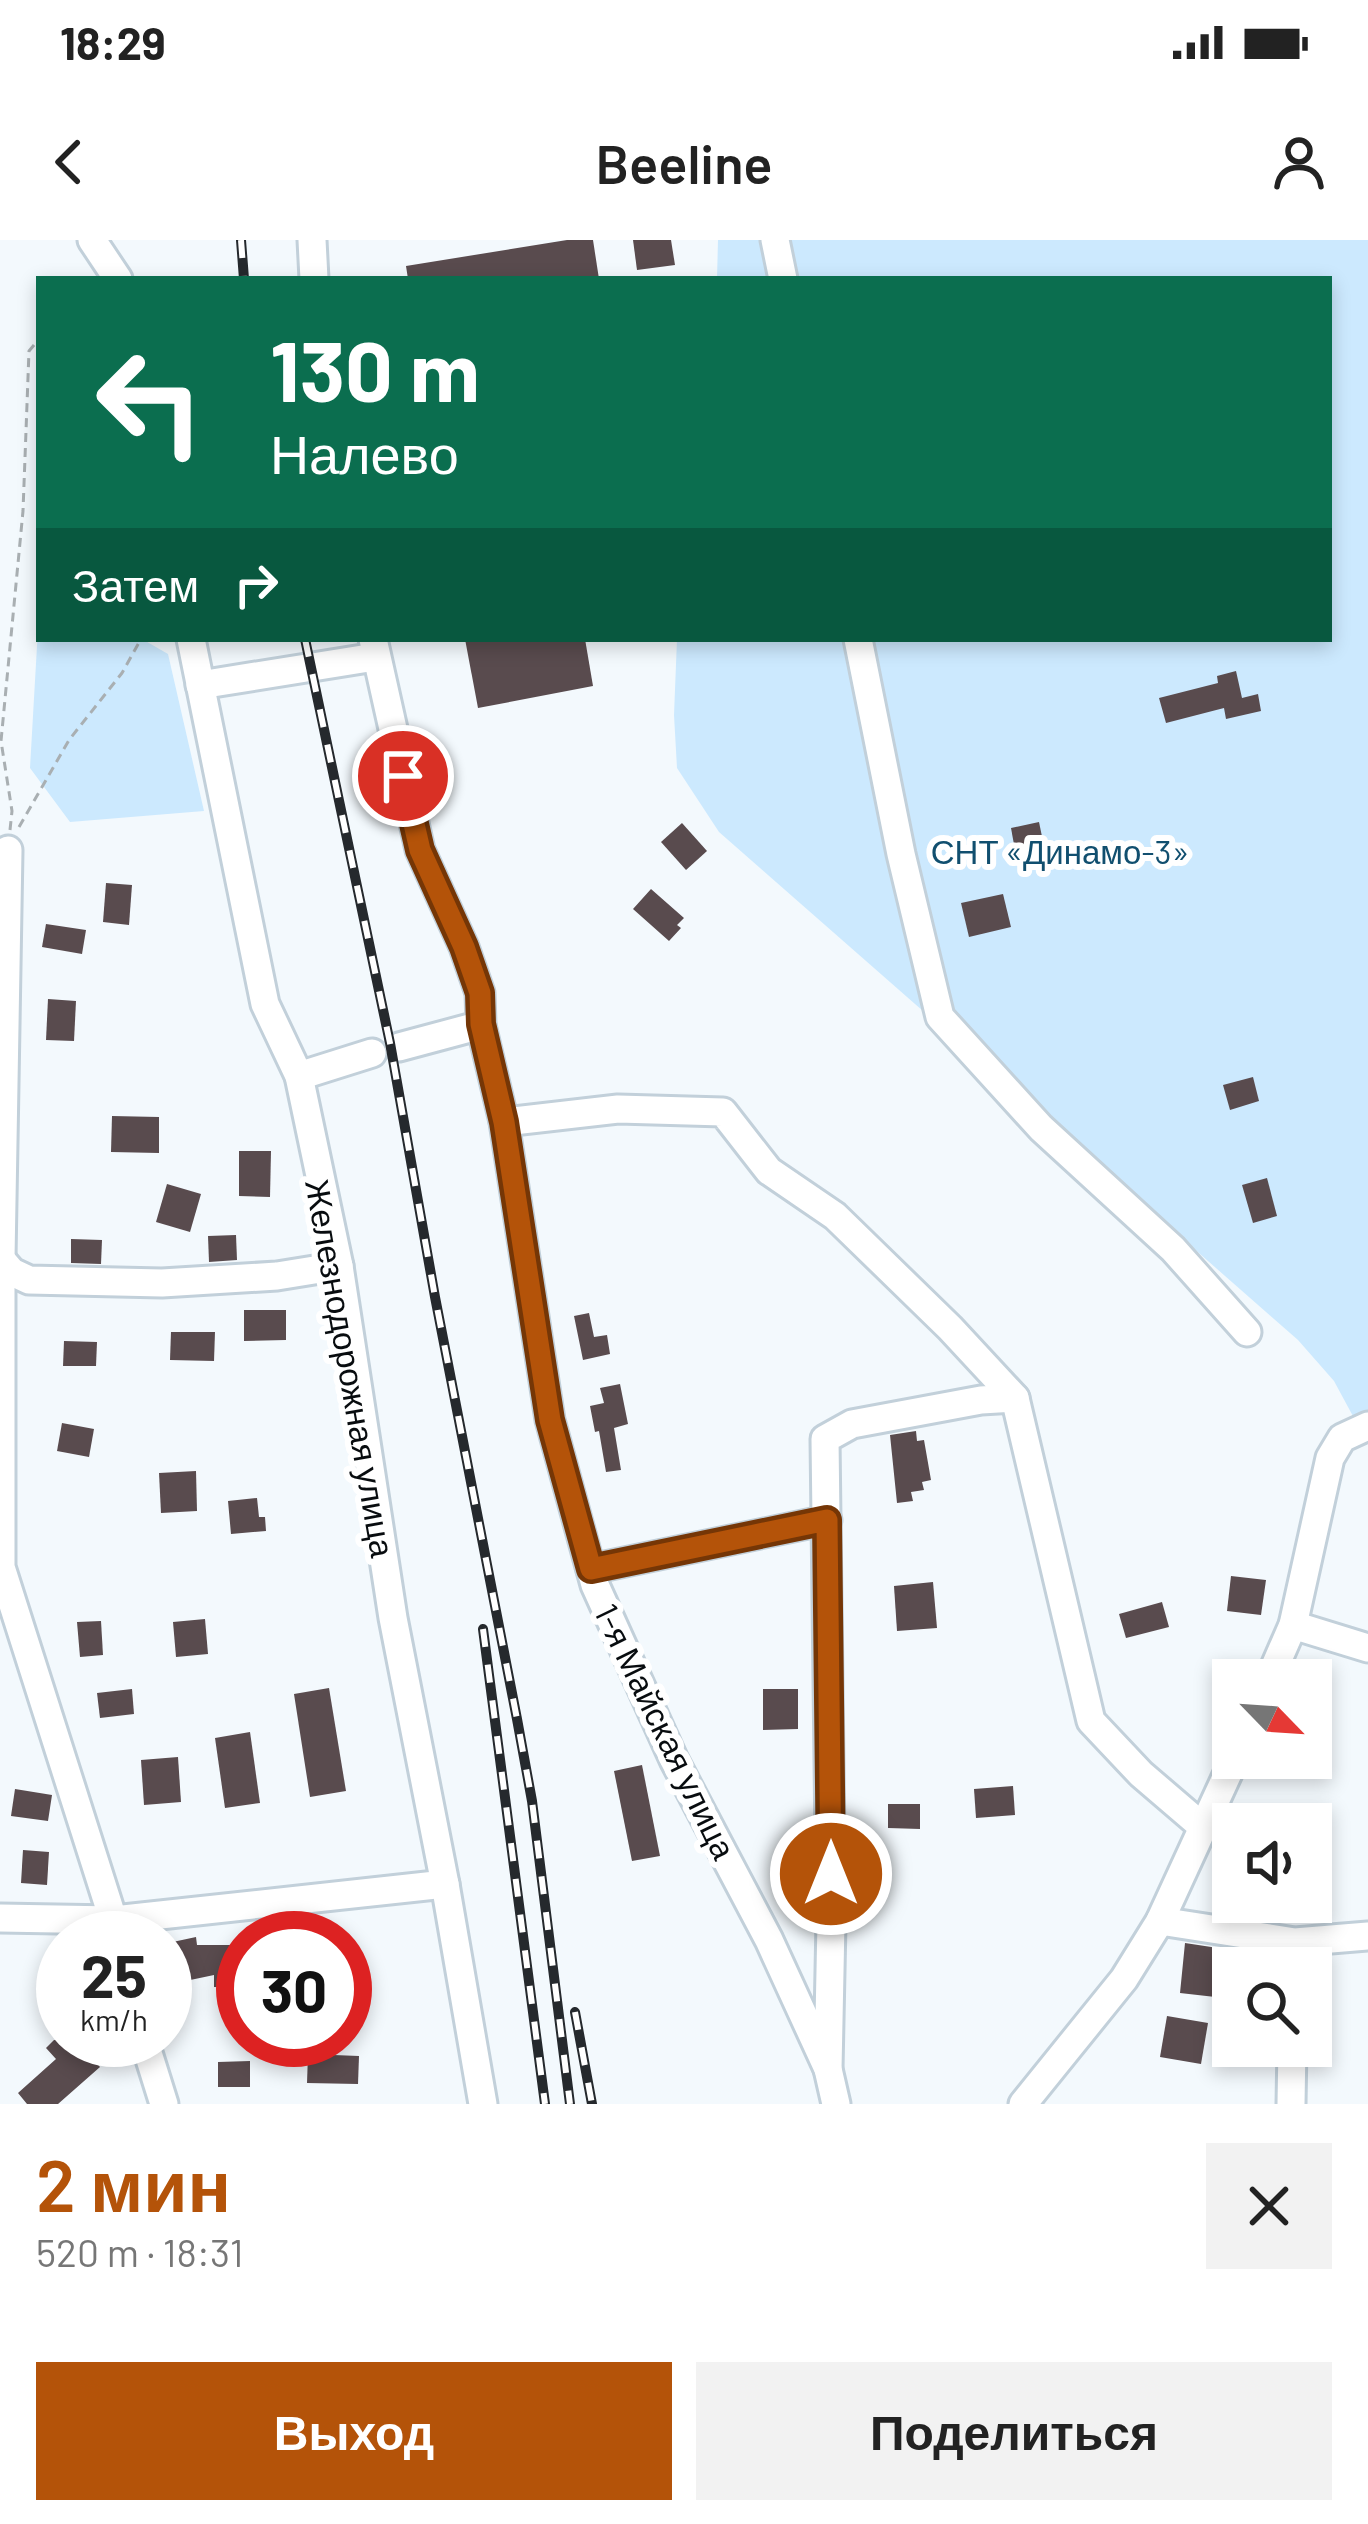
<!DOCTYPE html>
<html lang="ru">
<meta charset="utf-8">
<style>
body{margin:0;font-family:Barlow,sans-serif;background:#f2f2f2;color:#222;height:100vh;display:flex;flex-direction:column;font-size:45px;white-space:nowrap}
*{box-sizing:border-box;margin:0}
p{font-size:39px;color:#767676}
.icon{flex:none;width:66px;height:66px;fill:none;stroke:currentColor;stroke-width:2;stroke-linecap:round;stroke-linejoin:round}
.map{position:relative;height:1864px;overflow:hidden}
.details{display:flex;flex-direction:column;background:#fff;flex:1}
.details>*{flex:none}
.hud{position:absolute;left:36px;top:36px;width:1296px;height:366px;border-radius:0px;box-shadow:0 6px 18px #0003;background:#0b6e4f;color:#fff;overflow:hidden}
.needle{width:78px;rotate:115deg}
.tools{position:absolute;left:1212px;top:1419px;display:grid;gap:24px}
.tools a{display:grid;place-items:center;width:120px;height:120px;border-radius:0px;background:#fff;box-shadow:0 6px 18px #0003;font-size:60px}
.speed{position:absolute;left:36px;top:1671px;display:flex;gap:24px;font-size:60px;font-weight:700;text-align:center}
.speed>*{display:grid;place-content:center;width:156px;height:156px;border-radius:50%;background:#fff;box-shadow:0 6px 18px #0003;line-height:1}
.speed small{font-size:30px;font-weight:400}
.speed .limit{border:18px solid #d22;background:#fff;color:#111}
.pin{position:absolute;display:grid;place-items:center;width:102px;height:102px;color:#fff;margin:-51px;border:6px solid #fff;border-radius:50%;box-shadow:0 3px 12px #0007}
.me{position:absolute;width:132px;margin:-66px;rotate:0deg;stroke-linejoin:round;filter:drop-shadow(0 0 9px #0008)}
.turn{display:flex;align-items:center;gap:42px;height:252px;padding:0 36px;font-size:54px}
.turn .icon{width:156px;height:156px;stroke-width:2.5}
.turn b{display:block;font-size:84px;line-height:102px}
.then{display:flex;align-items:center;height:114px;padding:0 36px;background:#0003;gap:24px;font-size:45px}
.round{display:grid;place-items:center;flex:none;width:126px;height:126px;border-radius:0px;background:#f2f2f2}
.head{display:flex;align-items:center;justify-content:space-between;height:204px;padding:0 36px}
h1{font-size:72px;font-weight:600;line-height:90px;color:#b45309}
.primary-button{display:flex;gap:24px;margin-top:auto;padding:24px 36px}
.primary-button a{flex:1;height:138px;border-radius:0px;background:#b45309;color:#fff;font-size:48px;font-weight:600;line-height:138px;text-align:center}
.primary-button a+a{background:#f2f2f2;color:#222}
.status{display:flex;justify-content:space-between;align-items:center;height:84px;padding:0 60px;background:#fff;direction:ltr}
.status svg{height:33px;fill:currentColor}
header{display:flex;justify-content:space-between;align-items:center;height:156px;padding:0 36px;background:#fff;font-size:54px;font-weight:600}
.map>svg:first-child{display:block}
.green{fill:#cce9fe}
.building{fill:#594b4e}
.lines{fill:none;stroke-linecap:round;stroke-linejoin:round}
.minor-casing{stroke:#c2d0da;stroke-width:33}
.path{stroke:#a9afb2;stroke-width:3;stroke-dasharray:9 6;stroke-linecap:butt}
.minor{stroke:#fff;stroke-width:27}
.rail-casing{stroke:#25292d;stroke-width:10}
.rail{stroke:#fff;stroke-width:6;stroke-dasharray:18;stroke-linecap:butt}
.route-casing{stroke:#753606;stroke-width:30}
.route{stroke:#b45309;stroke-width:21}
.labels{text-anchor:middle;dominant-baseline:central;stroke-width:12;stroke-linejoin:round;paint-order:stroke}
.park-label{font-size:33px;fill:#114f6f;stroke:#fff}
.street-label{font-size:33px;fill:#080c0f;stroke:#fff}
</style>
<div class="status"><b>18:29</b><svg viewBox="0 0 49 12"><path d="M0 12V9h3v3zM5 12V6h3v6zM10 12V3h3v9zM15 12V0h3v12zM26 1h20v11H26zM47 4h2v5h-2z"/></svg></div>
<header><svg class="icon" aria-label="back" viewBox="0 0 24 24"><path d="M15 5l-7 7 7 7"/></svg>Beeline<svg class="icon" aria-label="person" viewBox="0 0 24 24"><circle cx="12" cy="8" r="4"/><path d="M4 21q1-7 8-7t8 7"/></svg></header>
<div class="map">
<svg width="1368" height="1864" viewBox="0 0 1368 1864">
<rect width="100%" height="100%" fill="#f3f9fd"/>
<g class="green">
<path d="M718,0H1368V1204L1334,1141L1298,1100L719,592L677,528L674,475L677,399H1329V39H717Z"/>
<path d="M39,371V399H142L168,414L204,571L70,582L30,528Z"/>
</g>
<g class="building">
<path d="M567,0H593L599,39H408L406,26Z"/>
<path d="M633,0H671L675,25L637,30Z"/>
<path d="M465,399H585L593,446L478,468Z"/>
<path d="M1236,431L1242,458L1258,454L1261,471L1226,479L1224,468L1166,483L1159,458L1218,443L1217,436Z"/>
<path d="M1039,582L1046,616L1017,621L1011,588Z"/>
<path d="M682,583L707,611L686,630L661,602Z"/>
<path d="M106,643L132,645L129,685L103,682Z"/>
<path d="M651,649L684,678L677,685L681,688L669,701L633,669Z"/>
<path d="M1003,654L1011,687L969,697L961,663Z"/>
<path d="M46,684L86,690L82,714L42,707Z"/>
<path d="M48,759L76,761L74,801L46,800Z"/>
<path d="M1253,837L1259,861L1230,870L1223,845Z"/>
<path d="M112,876L159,877V913L111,912Z"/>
<path d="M239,911H271L270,957L239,956Z"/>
<path d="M1267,938L1277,976L1253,983L1242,945Z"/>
<path d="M167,944L201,954L190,992L156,982Z"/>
<path d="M236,995L237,1020L209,1022L208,996Z"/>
<path d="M71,999L102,1000L101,1024L71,1023Z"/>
<path d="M244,1070H286V1100L244,1101Z"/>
<path d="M589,1073L594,1097L607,1095L610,1114L583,1120L574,1076Z"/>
<path d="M171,1092H215L214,1121L170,1120Z"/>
<path d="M64,1101L97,1102L96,1126H63Z"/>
<path d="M620,1144L628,1184L614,1188L621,1230L606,1232L599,1191L595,1192L590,1166L604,1163L600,1148Z"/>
<path d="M62,1183L94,1189L89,1217L57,1211Z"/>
<path d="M916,1191L917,1201L924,1200L931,1240L922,1242L924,1250L911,1252L913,1261L897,1263L890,1195Z"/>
<path d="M196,1231L197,1271L161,1273L159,1233Z"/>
<path d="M257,1258L259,1277H265L266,1291L231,1294L228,1261Z"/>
<path d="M1231,1336L1266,1340L1261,1375L1227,1371Z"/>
<path d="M933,1342L937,1388L897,1391L894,1346Z"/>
<path d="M1162,1362L1169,1387L1126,1398L1119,1374Z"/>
<path d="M205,1379L208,1414L176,1417L173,1382Z"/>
<path d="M101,1381L103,1415L80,1417L77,1382Z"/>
<path d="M329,1448L346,1551L310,1557L294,1454Z"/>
<path d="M132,1449L134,1474L100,1478L97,1453Z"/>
<path d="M763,1449H798V1489L763,1490Z"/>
<path d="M250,1492L260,1563L225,1568L215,1498Z"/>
<path d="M178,1517L181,1562L144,1565L141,1520Z"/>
<path d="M642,1525L660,1616L632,1621L614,1531Z"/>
<path d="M1013,1546L1015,1575L976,1578L974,1549Z"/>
<path d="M15,1549L52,1555L48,1581L11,1576Z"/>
<path d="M888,1564H920V1589L888,1588Z"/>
<path d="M23,1610L49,1612L47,1645L21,1643Z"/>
<path d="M196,1697L197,1705H243V1748L214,1747V1735L176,1743L168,1703Z"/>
<path d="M1185,1703L1264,1715L1262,1728H1233V1759L1180,1753Z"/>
<path d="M1167,1776L1208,1783L1201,1824L1160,1817Z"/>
<path d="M54,1800H76L100,1827L58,1864H27L18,1853L56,1819L46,1808Z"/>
<path d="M308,1814L359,1816L358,1844L307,1843Z"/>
<path d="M250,1821V1847H218V1822Z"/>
</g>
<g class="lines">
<defs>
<g id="minor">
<path d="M92,0L118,39"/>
<path d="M312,0L314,39"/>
<path d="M775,0L783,39"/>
<path d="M191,399L265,764L299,836L339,1026L393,1378L445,1644L483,1864"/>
<path d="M373,399L420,610L464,707L480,753L481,785L504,882L550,1180L595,1345L674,1520L769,1700L828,1829"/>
<path d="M858,399L901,614L940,777L1041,888L1173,1009L1247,1092"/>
<path d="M200,445L375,417"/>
<path d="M8,610L1,1018V1327L119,1698"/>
<path d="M399,807L481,785"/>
<path d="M299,836L372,813"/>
<path d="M504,882L618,869L723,872L769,931L835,976L950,1088L1015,1158L1091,1481L1141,1534L1204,1588"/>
<path d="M0,1018L12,1032L29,1040L162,1043L277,1036L339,1026"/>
<path d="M591,1329L827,1280"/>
<path d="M1293,1385L1368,1408"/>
<path d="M1269,1440L1293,1385L1330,1218L1342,1198L1368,1186"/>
<path d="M0,1678L114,1680L445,1644"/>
<path d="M1160,1681L1295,1702L1368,1696"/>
<path d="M144,1800L164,1864"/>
<path d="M836,1864L828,1829L831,1682L825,1199L852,1184L981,1160L1015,1158"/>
<path d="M1023,1864L1124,1739L1160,1681L1235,1518"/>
<path d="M1291,1864L1292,1806"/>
</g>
</defs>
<use href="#minor" class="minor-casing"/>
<g class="path">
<path d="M19,587L69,500L122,433L141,399"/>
<path d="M10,590L12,571L1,501L23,271L29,111L39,99"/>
</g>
<use href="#minor" class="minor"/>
<defs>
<g id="rail">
<path d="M241,0L244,39"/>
<path d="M305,399L390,803L435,1057L517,1479L532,1561L570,1864"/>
<path d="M483,1389L545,1864"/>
<path d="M575,1772L592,1864"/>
</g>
</defs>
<use href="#rail" class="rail-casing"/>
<use href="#rail" class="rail"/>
</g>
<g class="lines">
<defs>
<path id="route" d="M403,536L420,610L464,707L480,753L481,784L504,882L550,1180L591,1329L827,1280L831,1634"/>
</defs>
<use href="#route" class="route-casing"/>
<use href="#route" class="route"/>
</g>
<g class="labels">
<g class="park-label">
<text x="1060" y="611">СНТ «Динамо-3»</text>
</g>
<g class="street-label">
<text transform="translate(351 1128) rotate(80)">Железнодорожная улица</text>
<text transform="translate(666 1491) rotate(64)">1-я Майская улица</text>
</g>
</g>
</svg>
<div class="tools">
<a><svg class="needle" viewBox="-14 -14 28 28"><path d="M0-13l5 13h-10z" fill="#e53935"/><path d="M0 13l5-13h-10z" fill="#767676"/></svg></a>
<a><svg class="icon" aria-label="sound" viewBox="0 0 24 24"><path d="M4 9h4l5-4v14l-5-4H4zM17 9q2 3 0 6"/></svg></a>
<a><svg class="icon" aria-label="search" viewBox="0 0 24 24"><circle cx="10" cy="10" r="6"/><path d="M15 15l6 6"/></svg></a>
</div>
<div class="speed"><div>25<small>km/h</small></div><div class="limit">30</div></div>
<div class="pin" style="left:403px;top:536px;background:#d93025"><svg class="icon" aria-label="arrive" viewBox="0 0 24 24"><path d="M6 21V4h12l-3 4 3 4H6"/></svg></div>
<svg class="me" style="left:831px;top:1634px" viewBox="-20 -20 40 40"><circle r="17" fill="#b45309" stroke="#fff" stroke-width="3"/><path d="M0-11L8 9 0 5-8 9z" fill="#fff"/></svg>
<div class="hud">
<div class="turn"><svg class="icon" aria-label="left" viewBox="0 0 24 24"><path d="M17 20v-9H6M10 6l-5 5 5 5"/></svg><div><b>130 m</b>Налево</div></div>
<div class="then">Затем<svg class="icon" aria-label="right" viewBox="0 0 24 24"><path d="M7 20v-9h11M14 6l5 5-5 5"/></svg></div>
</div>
</div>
<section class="details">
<div class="head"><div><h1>2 мин</h1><p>520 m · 18:31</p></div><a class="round"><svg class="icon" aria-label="close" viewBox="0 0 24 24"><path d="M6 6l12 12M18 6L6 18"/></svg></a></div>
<div class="primary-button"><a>Выход</a><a>Поделиться</a></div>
</section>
